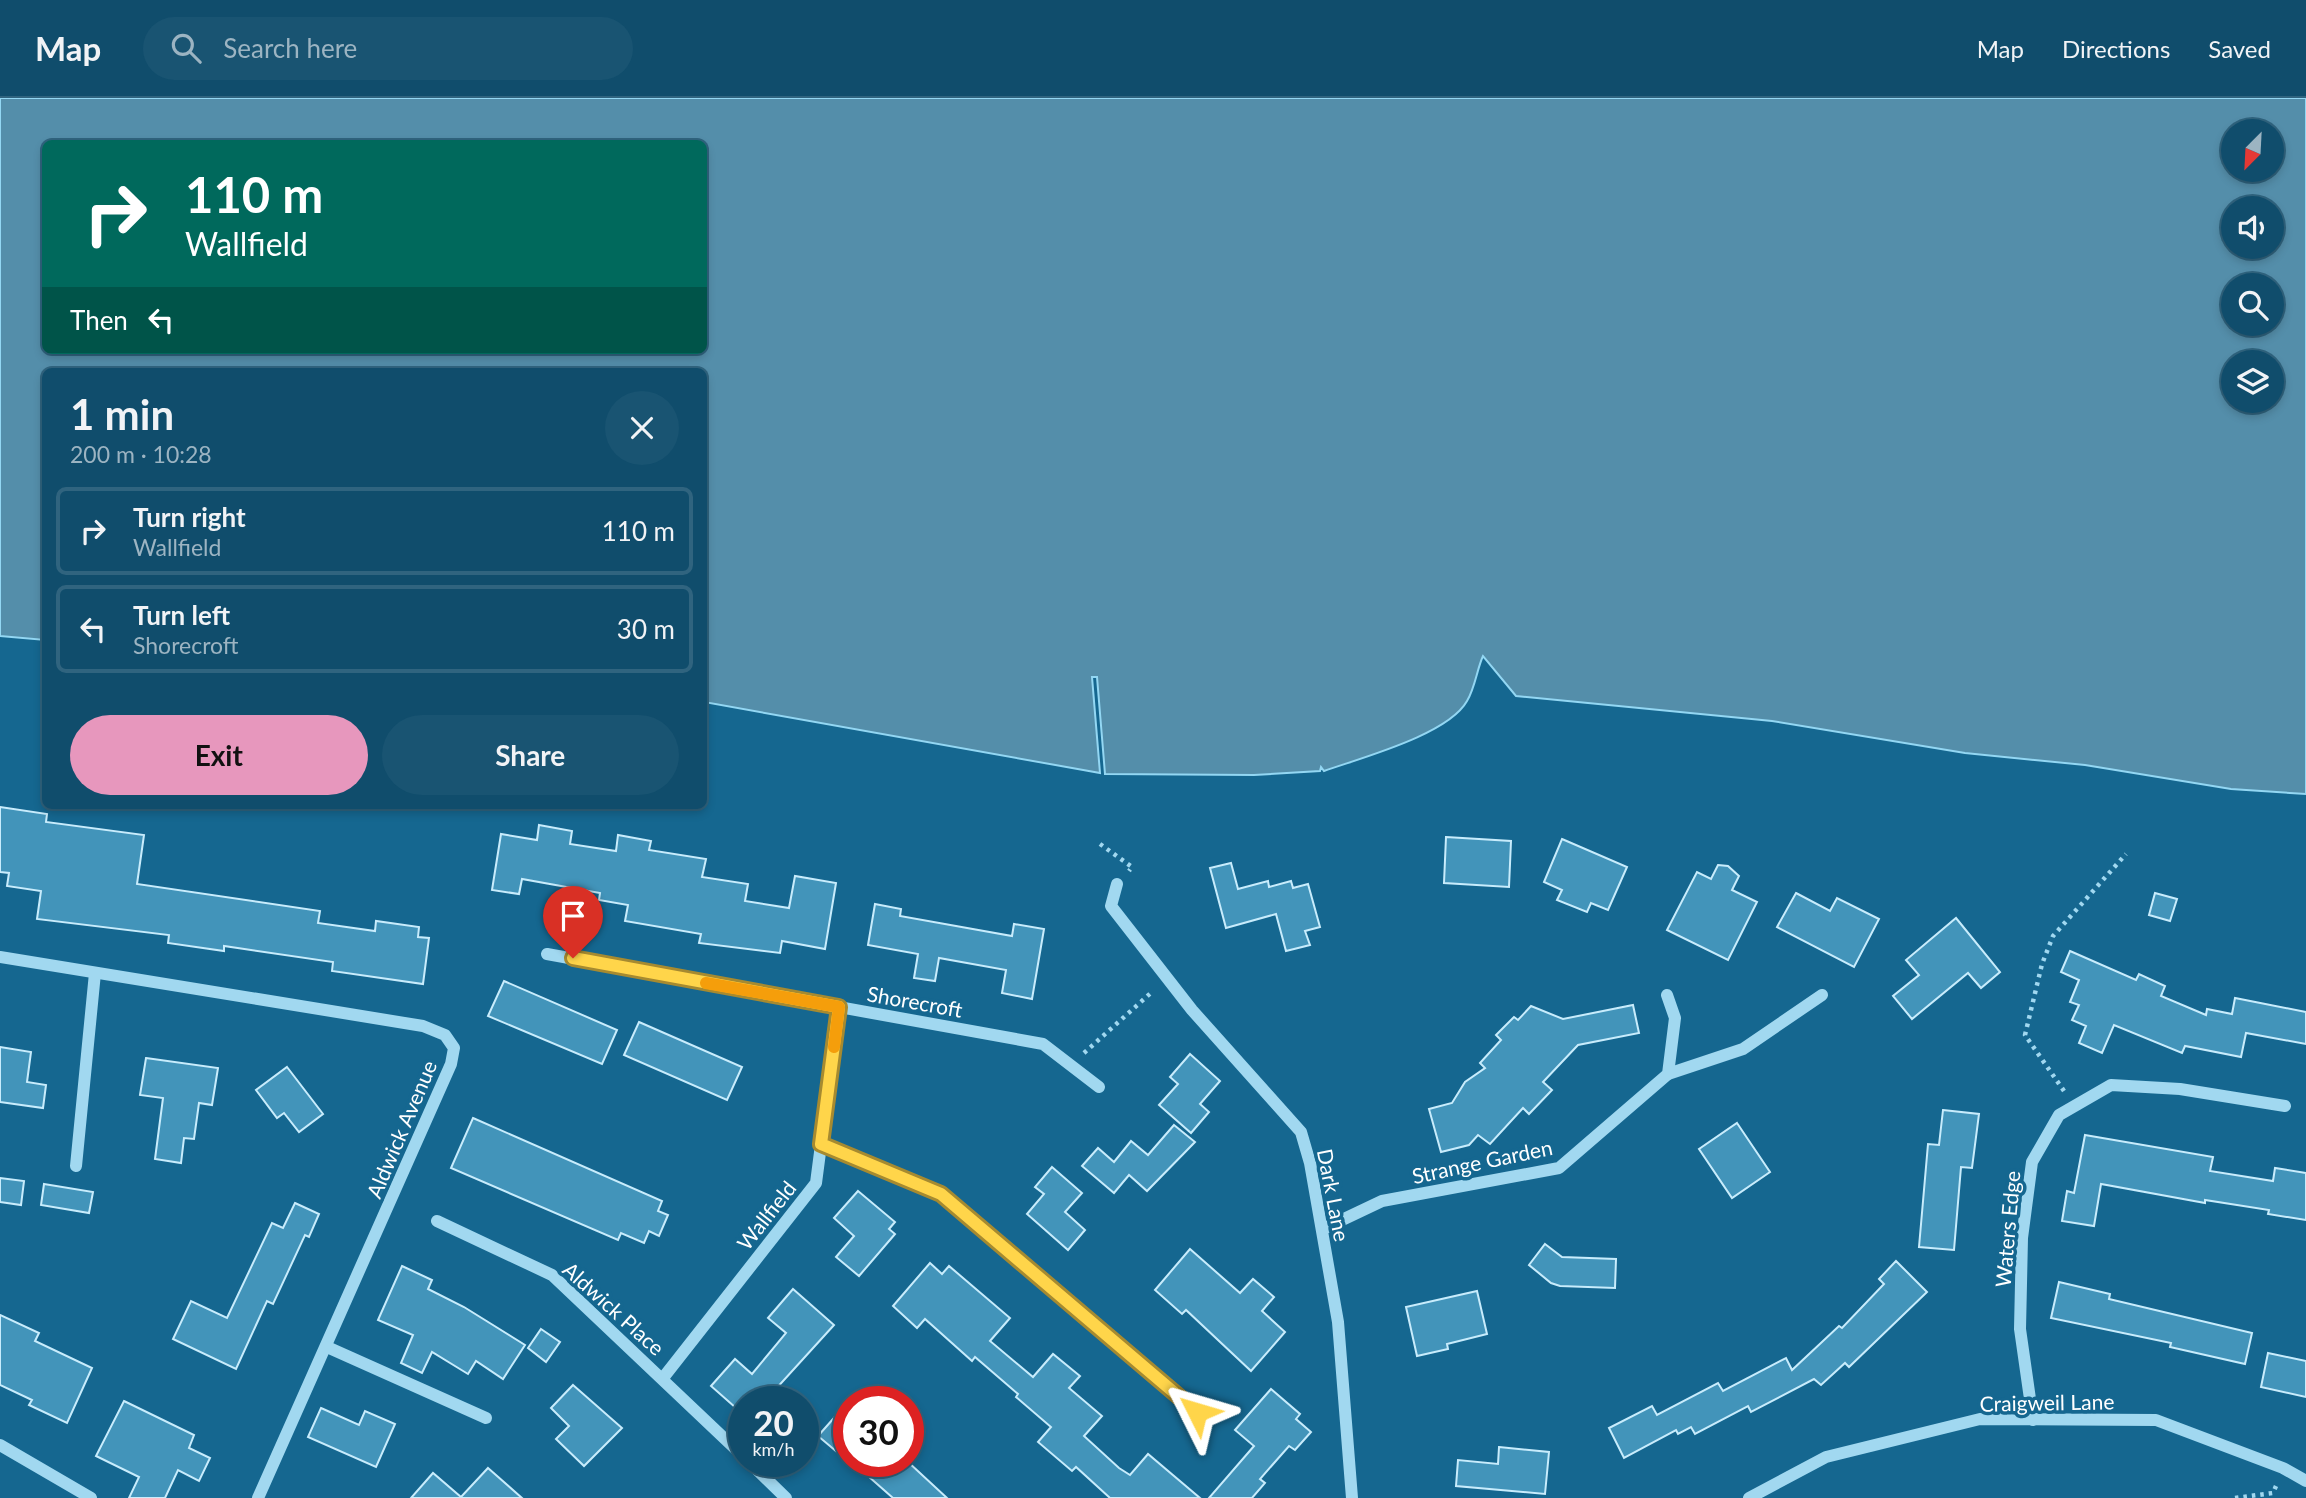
<!DOCTYPE html>
<meta charset="utf-8">
<style>
body{margin:0;font-family:Lato,sans-serif;background:#195472;color:#f1f3f6;height:100vh;display:flex;flex-direction:column;font-size:26px;white-space:nowrap}
*{box-sizing:border-box;margin:0}
p{font-size:23px;color:#9cb4c2}
.icon{flex:none;width:38px;height:38px;fill:none;stroke:currentColor;stroke-width:2;stroke-linecap:round;stroke-linejoin:round}
.map{position:relative;flex:1;overflow:hidden}
.drawer{position:absolute;left:42px;top:270px;width:665px;height:441px;display:flex;flex-direction:column;background:#104d6c;border-radius:10px;box-shadow:0 4px 10px #0003,0 0 0 2px #30647f}
.drawer>*{flex:none}
.banner{position:absolute;left:42px;top:42px;width:665px;height:214px;border-radius:10px;box-shadow:0 4px 10px #0003,0 0 0 2px #30647f;background:#00695c;color:#fff;overflow:hidden}
.needle{width:46px;rotate:204deg}
.buttons{position:absolute;left:2221px;top:21px;display:grid;gap:14px}
.buttons a{display:grid;place-items:center;width:63px;height:63px;border-radius:50%;background:#104d6c;box-shadow:0 4px 10px #0003,0 0 0 2px #30647f;font-size:35px}
.speed{position:absolute;left:728px;top:1288px;display:flex;gap:14px;font-size:35px;font-weight:700;text-align:center}
.speed>*{display:grid;place-content:center;width:91px;height:91px;border-radius:50%;background:#104d6c;box-shadow:0 4px 10px #0003,0 0 0 2px #30647f;line-height:1}
.speed small{font-size:18px;font-weight:400}
.speed .limit{border:10px solid #d22;background:#fff;color:#111}
.pin{position:absolute;display:grid;place-items:center;width:60px;height:60px;color:#fff;margin:-72px -30px;border-radius:50% 50% 50% 0;rotate:-45deg;box-shadow:0 0 7px #0007}
.pin .icon{rotate:45deg}
.me{position:absolute;width:77px;margin:-38px;rotate:310deg;stroke-linejoin:round;filter:drop-shadow(0 0 5px #0008)}
.turn{display:flex;align-items:center;gap:24px;height:147px;padding:0 28px;font-size:32px}
.turn .icon{width:91px;height:91px;stroke-width:2.5}
.turn b{display:block;font-size:49px;line-height:60px}
.then{display:flex;align-items:center;height:66px;padding:0 28px;background:#0003;gap:14px;font-size:26px}
.round{display:grid;place-items:center;flex:none;width:74px;height:74px;border-radius:37px;background:#195472}
.headline{display:flex;align-items:center;justify-content:space-between;height:119px;padding:0 28px}
h1{font-size:42px;font-weight:700;line-height:52px}
.primary-button{display:flex;gap:14px;margin-top:auto;padding:14px 28px}
.primary-button a{flex:1;height:80px;border-radius:42px;background:#e797bd;color:#111;font-size:28px;font-weight:700;line-height:80px;text-align:center}
.primary-button a+a{background:#195472;color:#f1f3f6}
ul{padding:0;list-style:none}
li{display:flex;align-items:center;gap:21px;height:88px;margin:0 14px 10px;padding:0 14px;border:4px solid #30647f;border-radius:10px}
li div{flex:1}
li b{display:block;font-size:26px}
li em{font-style:normal}
header{display:flex;align-items:center;gap:42px;box-sizing:border-box;height:98px;padding:0 35px;background:#104d6c;border-bottom:2px solid #30647f}
header strong{font-size:33px}
nav{display:flex;gap:38px;margin-inline-start:auto;font-size:24px}
.search{width:490px;height:63px;background:#195472;display:flex;align-items:center;gap:18px;box-sizing:border-box;padding:0 24px;border-radius:38px;color:#9cb4c2;font-size:26px}
.map>svg:first-child{display:block}
.water{fill:#548eaa;stroke:#93d7f3;stroke-width:2;fill-rule:evenodd}
.building{fill:#4294ba;stroke:#c8ecfc;stroke-width:2}
.lines{fill:none;stroke-linecap:round;stroke-linejoin:round}
.path{stroke:#a1d8f0;stroke-width:4.5;stroke-dasharray:3.5 5;stroke-linecap:butt}
.minor{stroke:#a1d8f0;stroke-width:12}
.route-casing{stroke:#a68a30;stroke-width:18}
.route{stroke:#ffd54a;stroke-width:12}
.slow{stroke:#f59e0b;stroke-width:12}
.labels{text-anchor:middle;dominant-baseline:central;stroke-width:7;stroke-linejoin:round;paint-order:stroke}
.street-label{font-size:21px;fill:#fff;stroke:#156790}
</style>
<header>
<strong>Map</strong>
<div class="search"><svg class="icon" aria-label="search" viewBox="0 0 24 24"><circle cx="10" cy="10" r="6"/><path d="M15 15l6 6"/></svg>Search here</div>
<nav><a>Map</a><a>Directions</a><a>Saved</a></nav>
</header>
<div class="map">
<svg width="2306" height="1400" viewBox="0 0 2306 1400">
<rect width="100%" height="100%" fill="#156790"/>
<path class="water" d="M0,0H2306V696L2231,691L2085,667L1965,655L1772,623L1516,598L1483,558C1477,571 1475,590 1467,603C1448,637 1360,660 1324,673L1321,669L1320,673L1254,677L1105,676L1097,579H1092L1100,675L704,604V273H46L45,542L0,538ZM2233,33H2272V72H2233ZM46,46H704V252H46ZM2233,110H2272V149H2233ZM2233,187H2272V226H2233ZM2233,264H2272V303H2233Z"/>
<g class="building">
<path d="M0,709L47,716L46,724L144,737L137,786L320,813L318,825L375,833L376,823L419,829L418,839L429,840L423,886L332,873L333,864L224,848V853L168,845L169,837L37,821L41,793L7,788L9,775L0,774Z"/>
<path d="M539,727L572,733L570,746L616,753L618,737L651,743L649,752L706,761L702,779L748,786L745,803L789,810L795,778L836,785L825,851L782,843L780,855L699,845L701,836L625,823L628,807L599,802L600,795L522,781L519,796L492,792L501,736L537,742Z"/>
<path d="M1446,739L1511,743L1509,789L1444,785Z"/>
<path d="M1562,741L1627,769L1608,812L1591,805L1587,814L1557,802L1562,792L1544,784Z"/>
<path d="M1231,765L1238,791L1268,783L1269,789L1291,783L1293,790L1308,786L1320,829L1305,833L1310,847L1286,853L1276,816L1226,830L1210,770Z"/>
<path d="M1718,767L1728,768L1739,778L1732,792L1757,804L1728,862L1667,832L1697,774L1711,781Z"/>
<path d="M1796,795L1830,813L1837,800L1879,821L1854,869L1777,829Z"/>
<path d="M2155,795L2177,801L2170,823L2149,817Z"/>
<path d="M875,806L901,811L900,818L1012,838L1014,826L1044,831L1032,901L1002,895L1006,872L939,860L935,883L914,880L918,856L868,847Z"/>
<path d="M1956,820L2000,874L1981,890L1968,875L1912,921L1893,898L1919,877L1906,862Z"/>
<path d="M2070,853L2136,882L2139,876L2165,888L2161,898L2206,917L2207,911L2232,916L2235,900L2306,914V946L2246,935L2241,959L2185,948L2182,955L2114,927L2102,955L2079,945L2086,928L2072,922L2079,907L2070,904L2079,882L2061,874Z"/>
<path d="M504,883L617,932L602,966L488,918Z"/>
<path d="M1633,907L1639,935L1578,947L1543,984L1552,992L1529,1016L1523,1010L1490,1046L1478,1037L1469,1047L1441,1054L1429,1011L1452,1005L1465,984L1485,970L1480,965L1501,942L1496,937L1514,919L1518,922L1531,908L1563,921Z"/>
<path d="M639,924L742,969L727,1002L624,957Z"/>
<path d="M0,949L31,954L27,984L46,987L43,1010L0,1004Z"/>
<path d="M1190,956L1220,983L1200,1006L1209,1014L1191,1035L1159,1007L1178,986L1170,979Z"/>
<path d="M146,960L218,970L212,1007L199,1005L194,1041L184,1040L181,1065L155,1061L163,1000L140,997Z"/>
<path d="M287,969L323,1016L299,1034L284,1015L277,1020L256,992Z"/>
<path d="M1943,1012L1979,1016L1972,1070L1961,1069L1954,1152L1919,1149L1928,1046L1939,1047Z"/>
<path d="M473,1020L662,1103L658,1113L668,1117L659,1138L649,1133L644,1145L621,1135L618,1142L451,1070Z"/>
<path d="M1737,1025L1770,1074L1732,1100L1699,1051Z"/>
<path d="M1174,1027L1195,1044L1147,1093L1129,1077L1114,1095L1082,1068L1098,1050L1114,1064L1131,1043L1148,1057Z"/>
<path d="M2085,1037L2213,1059L2210,1073L2273,1083L2275,1070L2306,1075V1122L2268,1116L2269,1112L2205,1102V1105L2101,1086L2094,1128L2062,1123L2067,1093L2074,1095Z"/>
<path d="M1052,1069L1082,1095L1065,1114L1085,1132L1068,1152L1027,1116L1044,1096L1035,1089Z"/>
<path d="M0,1080L24,1083L21,1107L0,1104Z"/>
<path d="M44,1086L93,1094L89,1115L41,1107Z"/>
<path d="M858,1093L895,1124L889,1131L895,1136L859,1178L836,1159L854,1138L834,1120Z"/>
<path d="M295,1105L319,1116L309,1139L305,1137L273,1206L267,1203L236,1271L173,1241L191,1203L227,1220L272,1125L283,1130Z"/>
<path d="M1545,1146L1562,1159L1616,1161L1615,1190L1560,1188L1551,1185L1529,1167Z"/>
<path d="M1190,1151L1240,1195L1253,1181L1274,1199L1262,1213L1285,1234L1251,1273L1186,1212L1182,1216L1155,1192Z"/>
<path d="M1896,1163L1927,1194L1849,1269L1845,1265L1821,1287L1814,1281L1751,1314L1748,1308L1695,1336L1691,1329L1678,1336L1676,1332L1624,1360L1609,1330L1652,1308L1657,1317L1718,1285L1723,1293L1786,1260L1792,1272L1839,1228L1842,1230L1884,1186L1879,1181Z"/>
<path d="M930,1165L942,1176L949,1168L1010,1220L990,1243L1033,1279L1053,1256L1080,1278L1069,1290L1102,1318L1084,1338L1119,1370L1130,1377L1148,1356L1200,1400H1110L1076,1369L1072,1373L1038,1344L1051,1329L1016,1299L1018,1296L975,1259L972,1263L925,1221L917,1230L893,1208Z"/>
<path d="M402,1168L432,1182L428,1191L464,1209L525,1247L503,1281L476,1263L468,1276L432,1254L422,1275L401,1265L413,1237L378,1222Z"/>
<path d="M2059,1184L2110,1196L2109,1201L2252,1235L2245,1266L2170,1249L2171,1245L2051,1220Z"/>
<path d="M793,1191L834,1227L764,1304H744V1317L711,1288L735,1261L752,1276L786,1235L768,1220Z"/>
<path d="M1477,1193L1487,1236L1447,1246L1448,1251L1417,1258L1406,1209Z"/>
<path d="M0,1217L39,1235L35,1243L92,1270L67,1325L29,1307L32,1302L0,1287Z"/>
<path d="M541,1231L560,1244L546,1264L528,1250Z"/>
<path d="M2268,1255L2306,1263V1299L2261,1289Z"/>
<path d="M573,1287L622,1330L584,1368L556,1341L569,1328L551,1310Z"/>
<path d="M1271,1291L1300,1316L1296,1321L1311,1334L1295,1352L1289,1348L1260,1381L1265,1385L1252,1400H1209L1254,1348L1235,1332Z"/>
<path d="M124,1303L194,1337L189,1350L210,1360L199,1383L178,1372L165,1400H129L139,1379L96,1358Z"/>
<path d="M849,1303V1364L818,1338Z"/>
<path d="M321,1310L359,1327L365,1313L395,1326L376,1369L308,1339Z"/>
<path d="M1499,1349L1549,1354L1545,1396L1456,1388L1458,1362L1498,1366Z"/>
<path d="M851,1363H907L947,1400H893Z"/>
<path d="M488,1370L522,1400H411L433,1375L461,1399Z"/>
</g>
<g class="lines">
<g class="path">
<path d="M1100,746L1132,769L1129,773"/>
<path d="M1084,955L1153,893"/>
<path d="M2064,993L2025,937L2042,866L2053,838L2126,756"/>
<path d="M2235,1400L2273,1395L2276,1388"/>
</g>
<g class="minor">
<path d="M1117,786L1111,808L1192,912L1301,1034L1310,1065L1338,1224L1352,1400"/>
<path d="M547,856L1043,946L1099,989"/>
<path d="M0,859L423,928L445,937L454,950L451,966L258,1400"/>
<path d="M1668,976L1743,951L1822,897"/>
<path d="M821,1046L941,1096L1197,1314"/>
<path d="M76,1068L95,875"/>
<path d="M437,1123L552,1177L744,1359"/>
<path d="M1323,1131L1382,1103L1559,1070L1668,976L1675,920L1667,897"/>
<path d="M327,1249L486,1320"/>
<path d="M663,1280L816,1085L839,909"/>
<path d="M2033,1322L2020,1231L2022,1140L2032,1064L2059,1017L2111,987L2180,991L2285,1008"/>
<path d="M0,1347L91,1400"/>
<path d="M748,1363L786,1400"/>
<path d="M1749,1400L1826,1359L1980,1321L2156,1322L2283,1370L2306,1383"/>
</g>
</g>
<g class="lines">
<defs>
<path id="route" d="M573,860L839,909L821,1046L941,1096L1197,1314"/>
</defs>
<use href="#route" class="route-casing"/>
<use href="#route" class="route"/>
<path class="slow" d="M706,885L839,909L834,949"/>
</g>
<g class="labels">
<g class="street-label">
<text transform="translate(915 903) rotate(10)">Shorecroft</text>
<text transform="translate(401 1031) rotate(-67)">Aldwick Avenue</text>
<text transform="translate(1482 1063) rotate(-12)">Strange Garden</text>
<text transform="translate(1334 1097) rotate(79)">Dark Lane</text>
<text transform="translate(766 1117) rotate(-52)">Wallfield</text>
<text transform="translate(2007 1131) rotate(-85)">Waters Edge</text>
<text transform="translate(614 1210) rotate(42)">Aldwick Place</text>
<text transform="translate(2047 1304) rotate(-1)">Craigweil Lane</text>
</g>
</g>
</svg>
<div class="buttons">
<a><svg class="needle" viewBox="-14 -14 28 28"><path d="M0-13l5 13h-10z" fill="#e53935"/><path d="M0 13l5-13h-10z" fill="#9cb4c2"/></svg></a>
<a><svg class="icon" aria-label="sound" viewBox="0 0 24 24"><path d="M4 9h4l5-4v14l-5-4H4zM17 9q2 3 0 6"/></svg></a>
<a><svg class="icon" aria-label="search" viewBox="0 0 24 24"><circle cx="10" cy="10" r="6"/><path d="M15 15l6 6"/></svg></a>
<a><svg class="icon" aria-label="layers" viewBox="0 0 24 24"><path d="M12 4l9 5-9 5-9-5zM3 14l9 5 9-5"/></svg></a>
</div>
<div class="speed"><div>20<small>km/h</small></div><div class="limit">30</div></div>
<div class="pin" style="left:573px;top:860px;background:#d93025"><svg class="icon" aria-label="arrive" viewBox="0 0 24 24"><path d="M6 21V4h12l-3 4 3 4H6"/></svg></div>
<svg class="me" style="left:1197px;top:1314px" viewBox="-20 -20 40 40"><path d="M0-17L14 15 0 8-14 15z" fill="#ffd54a" stroke="#fff" stroke-width="4"/></svg>
<div class="banner">
<div class="turn"><svg class="icon" aria-label="right" viewBox="0 0 24 24"><path d="M7 20v-9h11M14 6l5 5-5 5"/></svg><div><b>110 m</b>Wallfield</div></div>
<div class="then">Then<svg class="icon" aria-label="left" viewBox="0 0 24 24"><path d="M17 20v-9H6M10 6l-5 5 5 5"/></svg></div>
</div>
<section class="drawer">
<div class="headline"><div><h1>1 min</h1><p>200 m · 10:28</p></div><a class="round"><svg class="icon" aria-label="close" viewBox="0 0 24 24"><path d="M6 6l12 12M18 6L6 18"/></svg></a></div>
<ul>
<li><svg class="icon" aria-label="right" viewBox="0 0 24 24"><path d="M7 20v-9h11M14 6l5 5-5 5"/></svg><div><b>Turn right</b><p>Wallfield</p></div><em>110 m</em></li>
<li><svg class="icon" aria-label="left" viewBox="0 0 24 24"><path d="M17 20v-9H6M10 6l-5 5 5 5"/></svg><div><b>Turn left</b><p>Shorecroft</p></div><em>30 m</em></li>
</ul>
<div class="primary-button"><a>Exit</a><a>Share</a></div>
</section>
</div>
